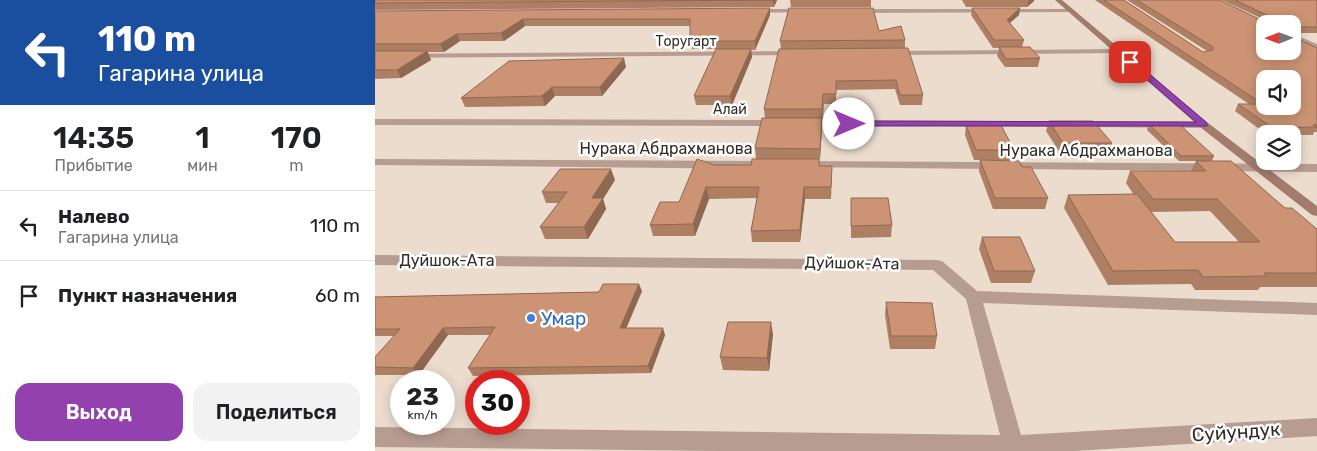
<!DOCTYPE html>
<html lang="ru">
<meta charset="utf-8">
<style>
body{margin:0;font-family:Rubik,sans-serif;background:#f2f2f2;color:#202124;height:100vh;display:flex;flex-direction:column;font-size:19px;white-space:nowrap}
*{box-sizing:border-box;margin:0}
p{font-size:16px;color:#757577}
.icon{flex:none;width:28px;height:28px;fill:none;stroke:currentColor;stroke-width:2;stroke-linecap:round;stroke-linejoin:round}
.map{position:relative;flex:1;overflow:hidden}
.side{display:flex;flex-direction:column;background:#fff;width:375px}
.side>*{flex:none}
.top-card{background:#1a4fa0;color:#fff;overflow:hidden}
.needle{width:32px;rotate:269deg}
.buttons{position:absolute;left:881px;top:15px;display:grid;gap:10px}
.buttons a{display:grid;place-items:center;width:45px;height:45px;border-radius:10px;background:#fff;box-shadow:0 2px 12px #0003;font-size:25px}
.speed{position:absolute;left:15px;top:370px;display:flex;gap:10px;font-size:25px;font-weight:700;text-align:center}
.speed>*{display:grid;place-content:center;width:65px;height:65px;border-radius:50%;background:#fff;box-shadow:0 2px 12px #0003;line-height:1}
.speed small{font-size:12px;font-weight:400}
.speed .limit{border:8px solid #d22;background:#fff;color:#111}
.pin{position:absolute;display:grid;place-items:center;width:42px;height:42px;color:#fff;margin:-21px;border-radius:10px;box-shadow:0 2px 8px #0006}
.me{position:absolute;width:55px;margin:-28px;rotate:90deg;stroke-linejoin:round;filter:drop-shadow(0 0 4px #0008)}
.turn{display:flex;align-items:center;gap:18px;height:105px;padding:0 15px;font-size:22px}
.turn .icon{width:65px;height:65px;stroke-width:2.5}
.turn b{display:block;font-size:35px;line-height:42px}
.eta{display:flex;justify-content:space-evenly;align-items:center;height:85px;text-align:center}
.eta b{font-size:30px;font-weight:600;line-height:35px}
.cta{display:flex;gap:10px;margin-top:auto;padding:10px 15px}
.cta a{flex:1;height:58px;border-radius:15px;background:#9441b0;color:#fff;font-size:20px;font-weight:600;line-height:58px;text-align:center}
.cta a+a{background:#f2f2f2;color:#202124}
ul{padding:0;list-style:none}
li{display:flex;align-items:center;gap:15px;height:70px;padding:0 15px;border-top:1px solid #e0e0e0}
li div{flex:1}
li b{display:block;font-size:19px}
li em{font-style:normal}
main{display:flex;flex:1;min-height:0}
.map>svg:first-child{display:block}
.lines{fill:none;stroke-linecap:round;stroke-linejoin:round}
.minor{fill:#b79c91;fill-rule:evenodd}
.secondary{fill:#a37b6b;fill-rule:evenodd}
.wall{fill:#af7f64;fill-rule:evenodd}
.shaded-wall{fill:#8f6851}
.building{fill:#cc9474;stroke:#8f6851;fill-rule:evenodd}
.route{fill:#9441b0;stroke:#602a72}
.shop-dot{fill:#3f7fe0;stroke:#fff;stroke-width:2}
.labels{text-anchor:middle;dominant-baseline:central;stroke-width:5;stroke-linejoin:round;paint-order:stroke}
.far-street-label{font-size:14px;fill:#322c27;stroke:#fff}
.street-label{font-size:16px;fill:#322c27;stroke:#fff}
.near-shop-label{font-size:19px;fill:#366cbe;stroke:#fff;text-anchor:start}
.near-street-label{font-size:19px;fill:#322c27;stroke:#fff}
</style>
<main>
<section class="side">
<div class="top-card">
<div class="turn"><svg class="icon" aria-label="left" viewBox="0 0 24 24"><path d="M17 20v-9H6M10 6l-5 5 5 5"/></svg><div><b>110 m</b>Гагарина улица</div></div>
</div>
<div class="eta">
<div><b>14:35</b><p>Прибытие</p></div>
<div><b>1</b><p>мин</p></div>
<div><b>170</b><p>m</p></div>
</div>
<ul>
<li><svg class="icon" aria-label="left" viewBox="0 0 24 24"><path d="M17 20v-9H6M10 6l-5 5 5 5"/></svg><div><b>Налево</b><p>Гагарина улица</p></div><em>110 m</em></li>
<li><svg class="icon" aria-label="arrive" viewBox="0 0 24 24"><path d="M6 21V4h12l-3 4 3 4H6"/></svg><div><b>Пункт назначения</b></div><em>60 m</em></li>
</ul>
<div class="cta"><a>Выход</a><a>Поделиться</a></div>
</section>
<div class="map">
<svg width="942" height="451" viewBox="0 0 942 451">
<rect width="100%" height="100%" fill="#ebdcce"/>
<g class="lines">
<g class="minor">
<path d="M432,9L434,12L376,13L373,11L376,9Z"/>
<path d="M696,9L698,12L481,13L478,11L481,9Z"/>
<path d="M918,34L942,44V49L918,39Z"/>
<path d="M743,49L747,51L746,53L516,55L512,53L516,51Z"/>
<path d="M425,51V55H422L0,58V54Z"/>
<path d="M0,119L404,120L409,123L404,126L0,125Z"/>
<path d="M428,120L829,122L834,125L829,128L424,125L423,123Z"/>
<path d="M0,159L394,161L400,165L394,169L0,165Z"/>
<path d="M426,161L942,164V172L422,167V163Z"/>
<path d="M0,255L562,260L567,261L602,291L942,303V315L608,303L646,435L942,418V436L700,451H344L0,447V427L625,435L591,299L558,270L0,265Z"/>
</g>
<path class="secondary" d="M680,0H687L833,123L942,206V216L937,215L825,127Z"/>
</g>
<g class="wall">
<path d="M0,0H402L399,7L0,10Z"/>
<path d="M415,0H496V7H416Z"/>
<path d="M587,0H659V1L652,7H591Z"/>
<path d="M720,0H749L828,52L832,51L752,0H845L890,22L892,21L847,0H942V33H918V24H890L942,48V132H939L938,135H918V134H891L860,111L863,104H874Z"/>
<path d="M597,8H645L644,15L635,23L649,40L647,47L665,58L663,67H630L622,56L624,48H618L596,15Z"/>
<path d="M0,11L395,15L380,50H376L377,57L357,105H321L319,96L349,49H317L315,41V26H150L129,41H85L69,52H53L56,60L26,78L0,79Z"/>
<path d="M504,31L530,40V48L548,95L547,105H525L520,89L461,90V104H449L448,119H447V128L445,159H444V166L457,177L456,199H430L425,242H377L376,231L382,198L334,199L320,236H278L275,225L304,202L339,165H376L381,159L380,148L390,118L389,109L406,49L405,41Z"/>
<path d="M251,67L227,96H180L170,106L90,107L86,98Z"/>
<path d="M674,121L737,143L734,153H685L671,131Z"/>
<path d="M774,124L839,156L837,161L910,208L942,229V287H885L883,290H820L816,284L733,285L689,208L693,195H759L751,183L755,171H816L821,161H804L772,130ZM835,211L864,242H800L776,212Z"/>
<path d="M591,125L639,150L636,160H599L590,135Z"/>
<path d="M605,160L673,198L670,209H618L604,171Z"/>
<path d="M240,180L228,199L231,209L213,239H170L165,227L183,203H171L167,192Z"/>
<path d="M476,209L517,225L516,237L476,238Z"/>
<path d="M607,237L660,271L656,283H616L604,249Z"/>
<path d="M267,291L251,328L290,335L276,373L98,376L93,368L115,335H73L44,375H0V357L19,336H0V297Z"/>
<path d="M511,302L562,336L560,349H515L510,315Z"/>
<path d="M398,334L394,371L348,370L345,357Z"/>
</g>
<g class="shaded-wall">
<path d="M398,0H402L399,7Z"/>
<path d="M654,0H659V1L652,7Z"/>
<path d="M395,8V15L380,50V41Z"/>
<path d="M645,8L644,15L630,27L632,20Z"/>
<path d="M148,19L150,26L129,41L126,33Z"/>
<path d="M82,34L85,41L69,52L65,44Z"/>
<path d="M376,49L377,57L357,105L355,96Z"/>
<path d="M52,51L56,60L26,78L22,70Z"/>
<path d="M249,58L251,67L227,96L225,87Z"/>
<path d="M177,87L180,96L170,106L167,96Z"/>
<path d="M447,118V128L445,159V149Z"/>
<path d="M236,169L240,180L228,199L231,209L213,239L209,227L217,198Z"/>
<path d="M331,187L334,199L320,236L318,224Z"/>
<path d="M429,187L430,199L425,242V230Z"/>
<path d="M264,284L267,291L248,336L245,328Z"/>
<path d="M396,322L398,334L394,371L392,358Z"/>
<path d="M68,328L73,335L44,375L38,368Z"/>
<path d="M288,328L290,335L276,373L273,366Z"/>
</g>
<g class="building">
<path d="M0,0H398L0,3Z"/>
<path d="M729,0H749L828,52L838,50V47L762,0H845L890,22L897,19L896,17L860,0H942V27H918V24H890V51H918V37L942,48V125H938L942,127L898,128L863,104H888ZM890,79H918V106H890Z"/>
<path d="M395,8L380,41H315V19H148L126,33L82,34L65,44H0V11Z"/>
<path d="M414,8H498L504,31L526,26L530,40L405,41Z"/>
<path d="M597,8H645L632,20L649,40H619Z"/>
<path d="M624,47H655L665,58L631,59Z"/>
<path d="M533,48L548,95H525L521,80L461,81V94H448L447,109H389L404,49Z"/>
<path d="M341,49H376L355,96H319Z"/>
<path d="M0,51H52L22,70H0Z"/>
<path d="M249,58L225,87H177L167,96L86,98L134,61Z"/>
<path d="M387,118H447L445,149L380,148Z"/>
<path d="M674,121H718L737,143H688Z"/>
<path d="M774,124H804L839,156H806Z"/>
<path d="M591,125H626L639,150H601Z"/>
<path d="M322,159L339,165H376L377,159H444V166H457L456,187H429L425,230L376,231L384,187H331L318,224L275,225L285,202H304Z"/>
<path d="M605,160L644,161L647,167H656L673,198H620Z"/>
<path d="M821,161H856L910,208H917L942,229V273H889L892,276L828,277L823,270L738,271L693,195L762,194L800,242H885L842,199H778L755,171H831Z"/>
<path d="M185,169H236L217,198H228L209,227H165L192,192H167Z"/>
<path d="M476,198H513L517,225L476,226Z"/>
<path d="M607,237H645L660,271H619Z"/>
<path d="M228,284H264L245,328H288L273,366L93,368L120,327L68,328L38,368L0,367V357L25,329H0V297L224,292Z"/>
<path d="M511,302L557,303L562,336H516Z"/>
<path d="M353,322H396L392,358L345,357Z"/>
</g>
<path class="route" d="M753,60H758L832,123V126H474L469,124L474,121L821,122L753,63Z"/>
<circle class="shop-dot" cx="156" cy="318" r="5"/>
<g class="labels">
<g class="far-street-label">
<text x="311" y="41">Торугарт</text>
<text x="355" y="109">Алай</text>
</g>
<g class="street-label">
<text x="291" y="148">Нурака Абдрахманова</text>
<text x="711" y="150">Нурака Абдрахманова</text>
<text x="72" y="260">Дуйшок-Ата</text>
<text transform="translate(477 263) rotate(1)">Дуйшок-Ата</text>
</g>
<g class="near-shop-label">
<text x="166" y="318">Умар</text>
</g>
<g class="near-street-label">
<text transform="translate(861 432) rotate(-4)">Суйундук</text>
</g>
</g>
</svg>
<div class="buttons">
<a><svg class="needle" viewBox="-14 -14 28 28"><path d="M0-13l5 13h-10z" fill="#e53935"/><path d="M0 13l5-13h-10z" fill="#757577"/></svg></a>
<a><svg class="icon" aria-label="sound" viewBox="0 0 24 24"><path d="M4 9h4l5-4v14l-5-4H4zM17 9q2 3 0 6"/></svg></a>
<a><svg class="icon" aria-label="layers" viewBox="0 0 24 24"><path d="M12 4l9 5-9 5-9-5zM3 14l9 5 9-5"/></svg></a>
</div>
<div class="speed"><div>23<small>km/h</small></div><div class="limit">30</div></div>
<div class="pin" style="left:755px;top:62px;background:#d93025"><svg class="icon" aria-label="arrive" viewBox="0 0 24 24"><path d="M6 21V4h12l-3 4 3 4H6"/></svg></div>
<svg class="me" style="left:474px;top:124px" viewBox="-20 -20 40 40"><circle r="19" fill="#fff"/><path d="M0-13L10 11 0 6-10 11z" fill="#9441b0"/></svg>
</div>
</main>
